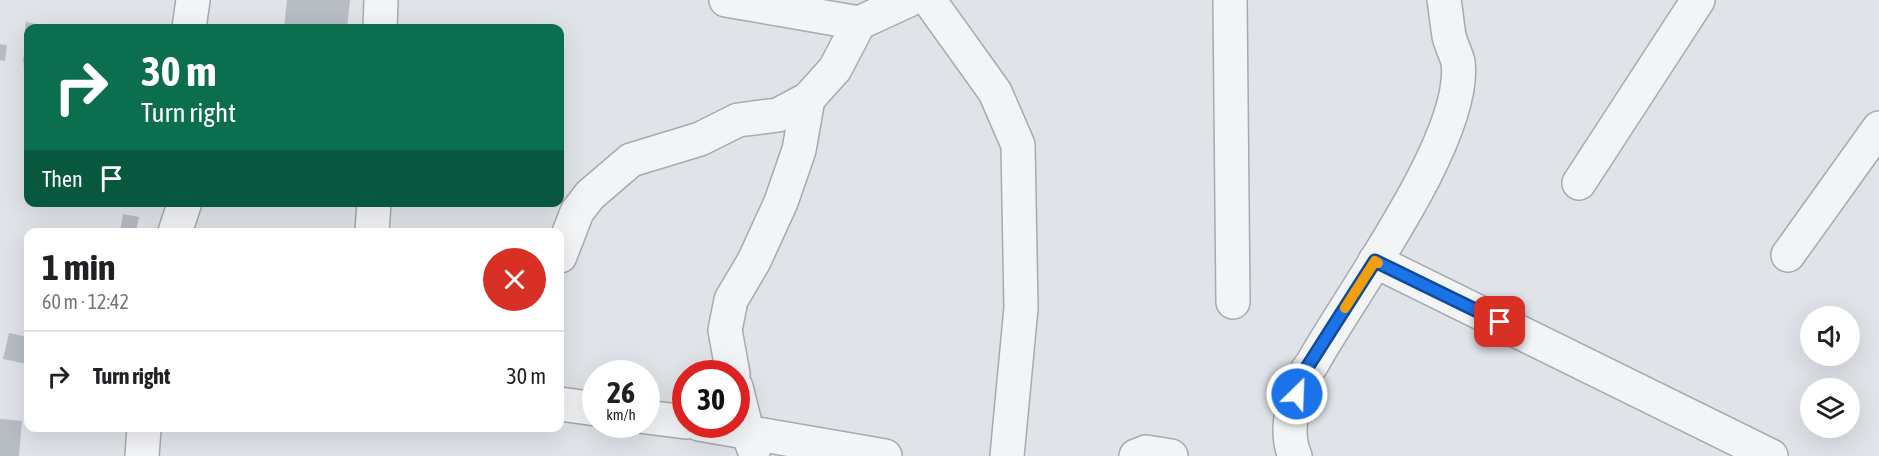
<!DOCTYPE html>
<meta charset="utf-8">
<style>
body{margin:0;font-family:"Asap Condensed",sans-serif;background:#f2f2f2;color:#202124;height:100vh;display:flex;flex-direction:column;font-size:22px;white-space:nowrap}
*{box-sizing:border-box;margin:0}
p{font-size:20px;color:#757577}
.icon{flex:none;width:33px;height:33px;fill:none;stroke:currentColor;stroke-width:2;stroke-linecap:round;stroke-linejoin:round}
.map{position:relative;flex:1;overflow:hidden}
.details{position:absolute;left:24px;top:228px;width:540px;height:204px;display:flex;flex-direction:column;background:#fff;border-radius:12px;box-shadow:0 6px 24px #0002}
.details>*{flex:none}
.guide{position:absolute;left:24px;top:24px;width:540px;height:183px;border-radius:12px;box-shadow:0 6px 24px #0002;background:#0b6e4f;color:#fff;overflow:hidden}
.controls{position:absolute;left:1800px;top:306px;display:grid;gap:12px}
.controls a{display:grid;place-items:center;width:60px;height:60px;border-radius:50%;background:#fff;box-shadow:0 6px 24px #0002;font-size:30px}
.speed{position:absolute;left:582px;top:360px;display:flex;gap:12px;font-size:30px;font-weight:700;text-align:center}
.speed>*{display:grid;place-content:center;width:78px;height:78px;border-radius:50%;background:#fff;box-shadow:0 6px 24px #0002;line-height:1}
.speed small{font-size:15px;font-weight:400}
.speed .limit{border:9px solid #d22;background:#fff;color:#111}
.pin{position:absolute;display:grid;place-items:center;width:51px;height:51px;color:#fff;margin:-26px;border-radius:12px;box-shadow:0 3px 9px #0006}
.me{position:absolute;width:66px;margin:-33px;rotate:24deg;stroke-linejoin:round;filter:drop-shadow(0 0 4px #0008)}
.turn{display:flex;align-items:center;gap:21px;height:126px;padding:0 18px;font-size:27px}
.turn .icon{width:78px;height:78px;stroke-width:2.5}
.turn b{display:block;font-size:42px;line-height:51px}
.then{display:flex;align-items:center;height:57px;padding:0 18px;background:#0003;gap:12px;font-size:22px}
.round{display:grid;place-items:center;flex:none;width:63px;height:63px;border-radius:32px;background:#f2f2f2}
.summary{display:flex;align-items:center;justify-content:space-between;height:102px;padding:0 18px}
h1{font-size:36px;font-weight:700;line-height:45px}
ul{padding:0;list-style:none}
li{display:flex;align-items:center;gap:18px;height:90px;padding:0 18px;border-top:2px solid #e0e0e0}
li div{flex:1}
li b{display:block;font-size:22px}
li em{font-style:normal}
.map>svg:first-child{display:block}
.building{fill:#b8bdc4}
.lines{fill:none;stroke-linecap:round;stroke-linejoin:round}
.minor-casing{stroke:#a6aab1;stroke-width:36}
.minor{stroke:#f3f4f6;stroke-width:33}
.route-casing{stroke:#114b97;stroke-width:15}
.route{stroke:#1a73e8;stroke-width:10}
.slow{stroke:#f59e0b;stroke-width:10}
</style>
<div class="map">
<svg width="1879" height="456" viewBox="0 0 1879 456">
<rect width="100%" height="100%" fill="#e0e3e8"/>
<g class="building">
<path d="M287,0H350L347,28H284Z"/>
<path d="M26,22L51,27V28H28V38L24,37Z"/>
<path d="M0,44L7,45L5,61L0,60Z"/>
<path d="M23,57L28,58V70L24,69Z"/>
<path d="M123,214L139,217L136,232H120Z"/>
<path d="M9,333L28,337L26,364L3,359Z"/>
<path d="M0,419L22,421L19,456H0Z"/>
</g>
<g class="lines">
<defs>
<g id="minor">
<path d="M726,0L859,23L909,0"/>
<path d="M929,0L995,92L1018,145L1021,308L1007,456"/>
<path d="M1230,0L1233,302"/>
<path d="M189,28L193,0"/>
<path d="M380,28L381,0"/>
<path d="M1579,183L1698,0"/>
<path d="M175,232L185,202"/>
<path d="M372,232L374,202"/>
<path d="M1788,255L1879,128"/>
<path d="M560,256L577,212L590,195L631,160L700,139L738,120L778,115L808,99L835,69L859,23"/>
<path d="M1375,261L1771,456"/>
<path d="M733,374L725,330L731,300L754,261L781,202L799,150L808,99"/>
<path d="M736,387L747,431L754,449"/>
<path d="M560,404L596,409"/>
<path d="M646,417L686,422"/>
<path d="M699,424L885,456"/>
<path d="M142,456L144,428"/>
<path d="M1136,456L1146,452L1171,456"/>
<path d="M1295,456C1283,430 1295,385 1312,364C1350,295 1468,138 1458,62C1456,54 1451,45 1449,36C1447,24 1446,12 1444,0"/>
</g>
</defs>
<use href="#minor" class="minor-casing"/>
<use href="#minor" class="minor"/>
</g>
<g class="lines">
<defs>
<path id="route" d="M1297,394L1301,377L1375,261L1500,322"/>
</defs>
<use href="#route" class="route-casing"/>
<use href="#route" class="route"/>
<path class="slow" d="M1345,308L1375,261L1378,263"/>
</g>
</svg>
<div class="controls">
<a><svg class="icon" aria-label="sound" viewBox="0 0 24 24"><path d="M4 9h4l5-4v14l-5-4H4zM17 9q2 3 0 6"/></svg></a>
<a><svg class="icon" aria-label="layers" viewBox="0 0 24 24"><path d="M12 4l9 5-9 5-9-5zM3 14l9 5 9-5"/></svg></a>
</div>
<div class="speed"><div>26<small>km/h</small></div><div class="limit">30</div></div>
<div class="pin" style="left:1500px;top:322px;background:#d93025"><svg class="icon" aria-label="arrive" viewBox="0 0 24 24"><path d="M6 21V4h12l-3 4 3 4H6"/></svg></div>
<svg class="me" style="left:1297px;top:394px" viewBox="-20 -20 40 40"><circle r="17" fill="#1a73e8" stroke="#fff" stroke-width="3"/><path d="M0-11L8 9 0 5-8 9z" fill="#fff"/></svg>
<div class="guide">
<div class="turn"><svg class="icon" aria-label="right" viewBox="0 0 24 24"><path d="M7 20v-9h11M14 6l5 5-5 5"/></svg><div><b>30 m</b>Turn right</div></div>
<div class="then">Then<svg class="icon" aria-label="arrive" viewBox="0 0 24 24"><path d="M6 21V4h12l-3 4 3 4H6"/></svg></div>
</div>
<section class="details">
<div class="summary"><div><h1>1 min</h1><p>60 m · 12:42</p></div><a class="round" style="background:#d93025;color:#fff"><svg class="icon" aria-label="close" viewBox="0 0 24 24"><path d="M6 6l12 12M18 6L6 18"/></svg></a></div>
<ul>
<li><svg class="icon" aria-label="right" viewBox="0 0 24 24"><path d="M7 20v-9h11M14 6l5 5-5 5"/></svg><div><b>Turn right</b></div><em>30 m</em></li>
</ul>
</section>
</div>
